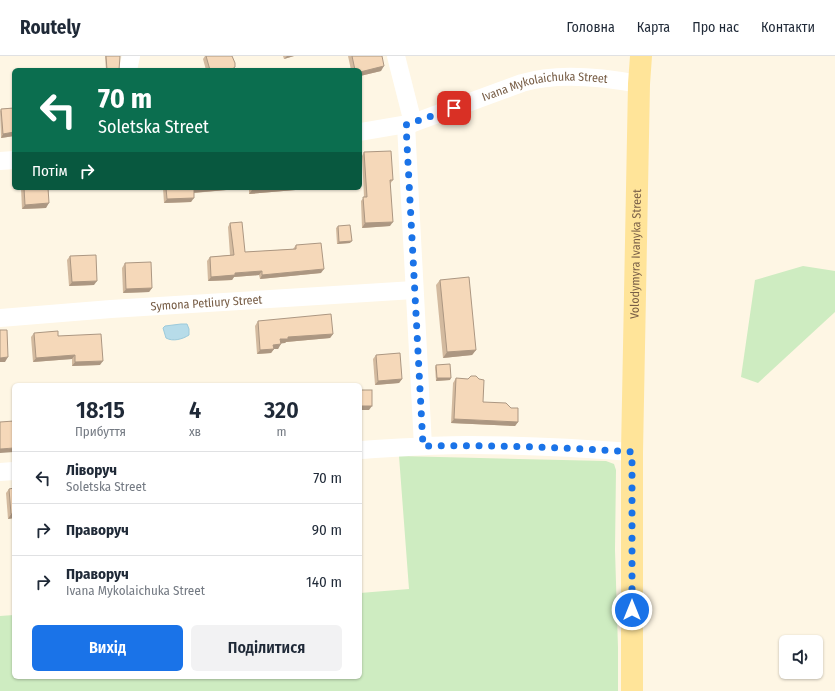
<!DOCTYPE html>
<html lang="uk">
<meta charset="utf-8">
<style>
body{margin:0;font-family:"Fira Sans Condensed",sans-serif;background:#f2f2f3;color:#1f2937;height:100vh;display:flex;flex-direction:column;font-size:15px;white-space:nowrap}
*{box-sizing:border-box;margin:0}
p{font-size:13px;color:#747a83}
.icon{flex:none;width:22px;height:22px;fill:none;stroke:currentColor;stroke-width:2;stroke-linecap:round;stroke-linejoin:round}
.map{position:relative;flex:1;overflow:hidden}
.side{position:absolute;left:12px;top:327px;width:350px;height:296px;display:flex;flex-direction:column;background:#fff;border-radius:6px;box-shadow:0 1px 3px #0004}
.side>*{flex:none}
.top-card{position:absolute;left:12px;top:12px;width:350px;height:122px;border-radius:6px;box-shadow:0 1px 3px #0004;background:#0b6e4f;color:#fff;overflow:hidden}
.tools{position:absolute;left:779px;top:579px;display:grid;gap:8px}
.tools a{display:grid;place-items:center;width:44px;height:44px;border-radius:6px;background:#fff;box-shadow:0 1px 3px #0004;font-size:20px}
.pin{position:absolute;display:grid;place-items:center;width:34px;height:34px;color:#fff;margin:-17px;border-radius:8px;box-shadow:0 2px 6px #0006}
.me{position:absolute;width:44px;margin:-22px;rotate:0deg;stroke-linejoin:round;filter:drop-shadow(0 0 3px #0008)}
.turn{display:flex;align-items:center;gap:14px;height:84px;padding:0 20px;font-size:18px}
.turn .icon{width:52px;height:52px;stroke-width:2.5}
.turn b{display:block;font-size:28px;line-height:34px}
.then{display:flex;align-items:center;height:38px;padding:0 20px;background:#0003;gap:8px;font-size:15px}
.eta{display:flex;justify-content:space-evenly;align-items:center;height:68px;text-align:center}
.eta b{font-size:24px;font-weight:600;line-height:28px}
.button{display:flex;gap:8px;margin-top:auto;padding:8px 20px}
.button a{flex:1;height:46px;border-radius:6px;background:#1a73e8;color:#fff;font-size:16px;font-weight:600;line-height:46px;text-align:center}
.button a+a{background:#f2f2f3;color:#1f2937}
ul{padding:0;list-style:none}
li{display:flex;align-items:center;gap:12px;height:52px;padding:0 20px;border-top:1px solid #e0e1e3}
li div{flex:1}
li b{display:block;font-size:15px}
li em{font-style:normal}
header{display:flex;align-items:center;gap:24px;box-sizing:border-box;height:56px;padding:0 20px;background:#fff;border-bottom:1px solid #e0e1e3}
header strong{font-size:19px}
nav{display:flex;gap:22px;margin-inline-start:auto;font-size:14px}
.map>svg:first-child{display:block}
.green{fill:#ceecc1}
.water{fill:#b7dce9;stroke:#9ccadb}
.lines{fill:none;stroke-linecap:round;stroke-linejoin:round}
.minor{stroke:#fff;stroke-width:18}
.major{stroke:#ffe499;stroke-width:22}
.wall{fill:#d3ba9f}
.shaded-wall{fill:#ac9782}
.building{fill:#f5d8b9;stroke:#ac9782}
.route{stroke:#1a73e8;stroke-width:7;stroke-dasharray:0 12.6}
.labels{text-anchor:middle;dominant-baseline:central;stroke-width:3;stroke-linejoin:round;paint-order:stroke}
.street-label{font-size:12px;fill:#785e47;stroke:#fff9eb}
</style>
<header>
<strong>Routely</strong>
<nav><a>Головна</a><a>Карта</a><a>Про нас</a><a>Контакти</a></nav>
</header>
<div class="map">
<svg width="835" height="635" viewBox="0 0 835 635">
<rect width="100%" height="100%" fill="#fef6e4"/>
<g class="green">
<path d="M803,210L835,215V256L758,327L741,321L755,224Z"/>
<path d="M399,400L606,405L614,408L616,414L615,494L618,592V635H0V560L14,559V621H360V537L409,533Z"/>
</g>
<path class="water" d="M181,268H187L189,273V279C183,283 173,286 166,282L163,272L165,270Z"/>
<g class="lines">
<g class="minor">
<path d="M396,0L413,67"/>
<path d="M128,14L131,0"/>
<path d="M406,69L423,390"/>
<path id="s1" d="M360,76L413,67L522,27C558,16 602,21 639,28"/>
<path d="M0,105L14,104"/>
<path id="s2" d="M0,262L111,253L414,234"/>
<path d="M360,394C396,392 431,389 467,389C522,389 578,392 632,396"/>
<path d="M0,416L14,415"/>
</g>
<path class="major" id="s3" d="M632,635V396L639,28L641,0"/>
</g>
<g class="wall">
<path d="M105,0H106L119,14H106Z"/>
<path d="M205,0H232L233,14H206L203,3Z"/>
<path d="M283,0H294L284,3Z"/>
<path d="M348,0H382L381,15L360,20V14H351Z"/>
<path d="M14,52V80L1,82L0,55L1,53Z"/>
<path d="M364,96L393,124L390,128V170L362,172L361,145L364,141L362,100Z"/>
<path d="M21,132H48L46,152L22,153Z"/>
<path d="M163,132H319L249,138V132L194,137L191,146L164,147Z"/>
<path d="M230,167L245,196L293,193L296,189L321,217L260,223L259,219L234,221L232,224L208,225L207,205L210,201L230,199L228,171Z"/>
<path d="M338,170L350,187L337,188L336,172Z"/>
<path d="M70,200L94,229L69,230L67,204Z"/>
<path d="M125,207L152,232L149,236L123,237L122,212Z"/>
<path d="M440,224L476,294L472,299L443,302L436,229Z"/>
<path d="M258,265L333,278L330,282L286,286L285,287H280L278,293H274L271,297L257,298L255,270Z"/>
<path d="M34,277L58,280L100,309L72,310V303L33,306L31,281Z"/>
<path d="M376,299L402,323L399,327L375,329L373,303Z"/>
<path d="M436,309L450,324L436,325L435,311Z"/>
<path d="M456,322L483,346L518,366L515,370L451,367L453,327Z"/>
<path d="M14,432V462L8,463L6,437L9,433Z"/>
</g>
<g class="shaded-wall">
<path d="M287,0H294L284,3Z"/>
<path d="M384,10L381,15L360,20V16Z"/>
<path d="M14,76V80L1,82L3,78Z"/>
<path d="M203,132H249L191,137L194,133Z"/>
<path d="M276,132H319L249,138L252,134Z"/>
<path d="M194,142L191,146L164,147L167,143Z"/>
<path d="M49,147L46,152L22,153L25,149Z"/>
<path d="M393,166L390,170L362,172L365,167Z"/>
<path d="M352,185L350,187L337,188L339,186Z"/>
<path d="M324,213L321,217L260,223L262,219Z"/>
<path d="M262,215L259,219L234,221L232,224L208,225L211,221L235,217Z"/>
<path d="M97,225L94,229L69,230L72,226Z"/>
<path d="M152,232L149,236L123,237L126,233Z"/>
<path d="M333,278L330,282L286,286L285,287L277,288L280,283L288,281Z"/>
<path d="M281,288L278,293H270L273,289Z"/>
<path d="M274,293L271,297L257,298L260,294Z"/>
<path d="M476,294L472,299L443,302L447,296Z"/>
<path d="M75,299L72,303L33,306L36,302Z"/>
<path d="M8,301L5,306H0V302Z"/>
<path d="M103,305L100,309L72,310L75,306Z"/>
<path d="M437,322H451L450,324L436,325Z"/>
<path d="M402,323L399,327L375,329L378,325Z"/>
<path d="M360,350H372L369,354H360Z"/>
<path d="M454,363L518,366L515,370L451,367Z"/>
<path d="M14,392V396L0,397V393Z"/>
<path d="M11,458H14V462L8,463Z"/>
</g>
<g class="building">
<path d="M106,0H120L119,14H107Z"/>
<path d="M206,0H232L235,7V11L231,14H210Z"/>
<path d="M352,0H382L384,10L360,16V14H355Z"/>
<path d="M14,52V76L3,78L1,53Z"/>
<path d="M391,95L393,124H390L393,166L365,167L363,141H367L364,96Z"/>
<path d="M24,132H48L49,147L25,149Z"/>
<path d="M166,132H203L194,133V142L167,143Z"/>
<path d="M252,132H276L252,134Z"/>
<path d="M242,166L245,196L296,193V189L321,187L324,213L262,219V215L235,217V219L211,221L210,201L234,199L230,167Z"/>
<path d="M350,169L352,185L339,186L338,170Z"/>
<path d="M96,199L97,225L72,226L70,200Z"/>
<path d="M151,206L152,232L126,233L125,207Z"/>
<path d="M469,221L476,294L447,296L440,224Z"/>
<path d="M331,258L333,278L288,281V283H280L281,288L273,289L274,293L260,294L258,265Z"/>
<path d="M0,274H7L8,301L0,302Z"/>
<path d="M58,275V280L101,278L103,305L75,306V299L36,302L34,277Z"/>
<path d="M400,297L402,323L378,325L376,299Z"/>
<path d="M450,308L451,322H437L436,309Z"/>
<path d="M471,320H476L479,323L484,324L483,346L506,347L511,352H518V366L454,363L456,322L468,323Z"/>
<rect x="360" y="334" width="12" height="16"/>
<path d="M14,365V392L0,393V366Z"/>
<path d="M14,432V458H11L9,433Z"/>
</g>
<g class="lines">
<path class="route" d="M454,52L406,69L423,390C493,389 563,391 632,396V554"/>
</g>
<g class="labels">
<g class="street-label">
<text stroke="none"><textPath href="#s1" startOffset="192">Ivana Mykolaichuka Street</textPath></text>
<text stroke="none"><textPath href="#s3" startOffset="437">Volodymyra Ivanyka Street</textPath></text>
<text stroke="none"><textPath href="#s2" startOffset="207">Symona Petliury Street</textPath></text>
</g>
</g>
</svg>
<div class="tools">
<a><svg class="icon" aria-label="sound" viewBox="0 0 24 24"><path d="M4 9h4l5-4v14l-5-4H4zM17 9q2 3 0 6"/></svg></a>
</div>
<div class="pin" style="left:454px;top:52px;background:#d93025"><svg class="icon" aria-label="arrive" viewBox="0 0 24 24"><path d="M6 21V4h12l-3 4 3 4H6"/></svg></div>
<svg class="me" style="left:632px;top:554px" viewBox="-20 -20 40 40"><circle r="17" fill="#1a73e8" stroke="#fff" stroke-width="3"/><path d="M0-11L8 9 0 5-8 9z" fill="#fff"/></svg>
<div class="top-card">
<div class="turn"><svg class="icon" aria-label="left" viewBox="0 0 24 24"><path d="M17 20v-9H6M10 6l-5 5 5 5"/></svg><div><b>70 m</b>Soletska Street</div></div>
<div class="then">Потім<svg class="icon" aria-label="right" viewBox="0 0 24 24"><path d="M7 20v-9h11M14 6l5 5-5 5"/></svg></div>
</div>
<section class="side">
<div class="eta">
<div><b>18:15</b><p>Прибуття</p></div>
<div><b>4</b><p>хв</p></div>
<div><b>320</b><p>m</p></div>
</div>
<ul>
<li><svg class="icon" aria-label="left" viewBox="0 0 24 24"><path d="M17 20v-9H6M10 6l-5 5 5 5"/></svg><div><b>Ліворуч</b><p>Soletska Street</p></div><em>70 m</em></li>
<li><svg class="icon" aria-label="right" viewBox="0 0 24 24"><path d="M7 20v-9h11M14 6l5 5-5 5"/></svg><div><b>Праворуч</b></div><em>90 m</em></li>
<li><svg class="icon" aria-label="right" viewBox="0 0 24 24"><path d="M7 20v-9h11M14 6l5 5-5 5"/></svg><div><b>Праворуч</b><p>Ivana Mykolaichuka Street</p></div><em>140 m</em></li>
</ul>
<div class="button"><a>Вихід</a><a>Поділитися</a></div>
</section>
</div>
